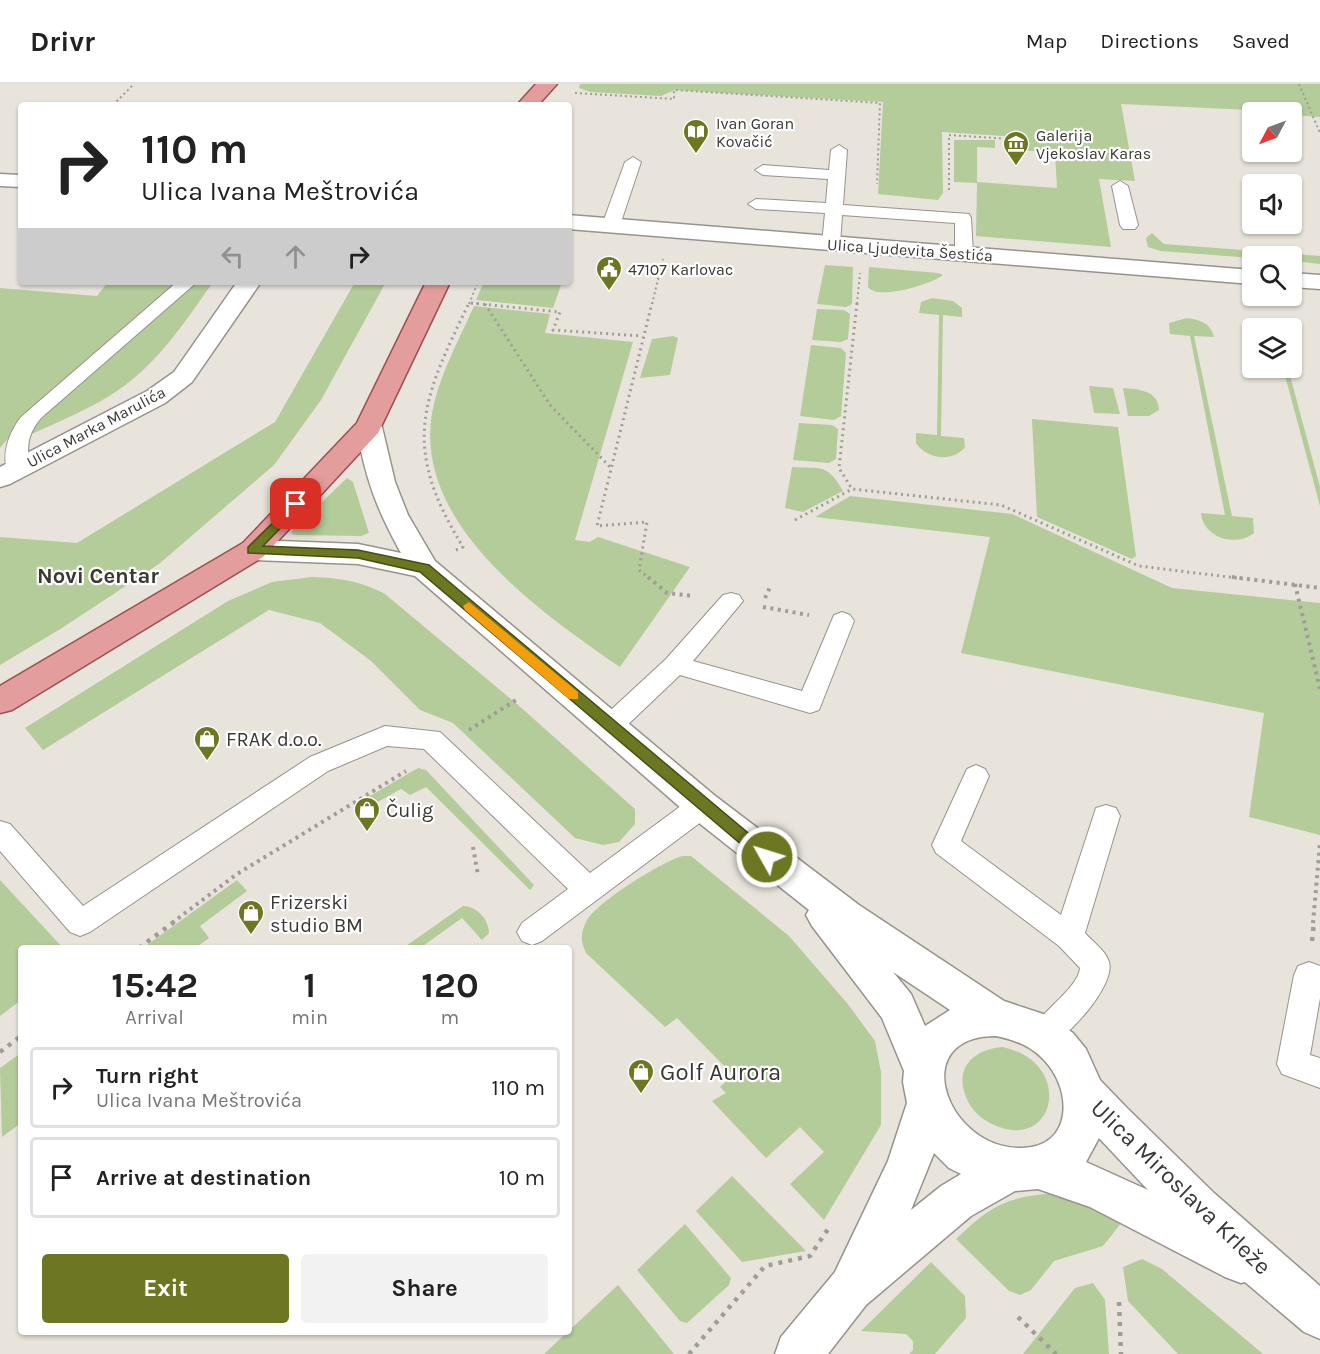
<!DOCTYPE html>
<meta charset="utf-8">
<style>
body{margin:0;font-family:Karla,sans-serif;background:#f2f2f2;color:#222;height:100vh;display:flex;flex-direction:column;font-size:22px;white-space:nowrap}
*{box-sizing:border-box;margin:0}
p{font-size:20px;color:#767676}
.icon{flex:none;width:33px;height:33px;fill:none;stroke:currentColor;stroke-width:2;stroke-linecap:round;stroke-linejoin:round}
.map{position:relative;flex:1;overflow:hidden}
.sheet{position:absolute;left:18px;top:861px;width:554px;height:390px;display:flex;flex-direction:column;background:#fff;border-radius:6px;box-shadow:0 2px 4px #0004}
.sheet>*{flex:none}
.top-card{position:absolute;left:18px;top:18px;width:554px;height:183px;border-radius:6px;box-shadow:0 2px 4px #0004;background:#fff;color:#222;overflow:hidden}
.needle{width:39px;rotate:229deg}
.fabs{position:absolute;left:1242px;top:18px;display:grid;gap:12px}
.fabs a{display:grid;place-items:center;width:60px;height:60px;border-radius:6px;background:#fff;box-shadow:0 2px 4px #0004;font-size:30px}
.pin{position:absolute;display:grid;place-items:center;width:51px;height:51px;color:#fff;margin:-26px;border-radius:12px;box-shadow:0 3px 9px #0006}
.me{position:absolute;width:66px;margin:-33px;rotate:309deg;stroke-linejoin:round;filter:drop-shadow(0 0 4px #0008)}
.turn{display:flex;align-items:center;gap:21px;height:126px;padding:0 24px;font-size:27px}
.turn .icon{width:78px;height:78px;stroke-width:2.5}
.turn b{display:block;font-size:42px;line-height:51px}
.lanes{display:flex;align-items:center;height:57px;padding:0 24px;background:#0003;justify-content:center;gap:30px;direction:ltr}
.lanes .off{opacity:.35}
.eta{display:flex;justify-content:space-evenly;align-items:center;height:102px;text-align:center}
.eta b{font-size:36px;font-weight:700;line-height:42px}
.action{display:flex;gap:12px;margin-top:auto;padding:12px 24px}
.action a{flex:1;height:69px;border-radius:6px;background:#6d7722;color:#fff;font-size:24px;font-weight:700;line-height:69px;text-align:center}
.action a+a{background:#f2f2f2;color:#222}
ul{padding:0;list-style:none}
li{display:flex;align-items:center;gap:18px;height:81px;margin:0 12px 9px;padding:0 12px;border:3px solid #e0e0e0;border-radius:6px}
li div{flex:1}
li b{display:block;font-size:22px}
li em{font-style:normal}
header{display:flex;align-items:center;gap:36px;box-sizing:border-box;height:84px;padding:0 30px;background:#fff;border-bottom:2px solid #e0e0e0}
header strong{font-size:28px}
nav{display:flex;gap:33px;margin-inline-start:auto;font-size:21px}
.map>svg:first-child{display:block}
.green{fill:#b3cc9a}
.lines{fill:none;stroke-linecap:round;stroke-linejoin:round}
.service-casing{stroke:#97938c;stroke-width:2}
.minor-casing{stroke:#97938c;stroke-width:3}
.primary-casing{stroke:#9c4f4e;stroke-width:3}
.path-far3{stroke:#a09d97;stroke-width:2;stroke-dasharray:2 3;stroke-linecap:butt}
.path-far2{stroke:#a09d97;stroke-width:3;stroke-dasharray:2 4;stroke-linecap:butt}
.path-far1{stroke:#a09d97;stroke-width:4;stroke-dasharray:3 4.5;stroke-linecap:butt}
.path{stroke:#a09d97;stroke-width:4.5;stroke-dasharray:4 6;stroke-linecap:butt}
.service{fill:#fff;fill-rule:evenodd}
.minor{fill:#fff;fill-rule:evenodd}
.primary{fill:#e49d9d;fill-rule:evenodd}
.route{fill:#6d7722;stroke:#474d16;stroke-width:1.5}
.slow{fill:#f59e0b}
.labels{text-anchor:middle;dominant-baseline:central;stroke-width:4.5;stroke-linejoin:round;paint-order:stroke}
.far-poi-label{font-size:16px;fill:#393835;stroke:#fff;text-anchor:start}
.far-street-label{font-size:16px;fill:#393835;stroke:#fff}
.poi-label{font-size:20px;fill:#393835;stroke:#fff;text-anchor:start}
.quarter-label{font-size:22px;font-weight:bold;fill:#393835;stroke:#fff}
.near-poi-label{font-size:24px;fill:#393835;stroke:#fff;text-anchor:start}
.near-street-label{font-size:24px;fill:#393835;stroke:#fff}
</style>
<header>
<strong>Drivr</strong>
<nav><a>Map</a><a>Directions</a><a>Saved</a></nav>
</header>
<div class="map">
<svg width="1320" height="1270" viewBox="0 0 1320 1270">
<rect width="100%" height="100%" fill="#e8e4dc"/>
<g class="green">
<path d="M580,0H1320V33L1292,31V28L1121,20L1135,97L1099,95L1111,163L976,152L977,99L954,98V56H995V64L977,63V98L1057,104L1055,69L1021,66L1019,53L942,48L943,109L938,116L878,110L883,18L675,6L661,12L590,8L579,4Z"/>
<path d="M1152,149L1164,160L1320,172V180L1292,177V172L1252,174L1161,167L1148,163L1146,154Z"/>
<path d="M825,181L853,183L852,220L846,223L817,220Z"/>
<path d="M869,183L938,189L943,191C932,200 877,217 868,203Z"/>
<path d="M134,198H179L45,311L0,364V204L97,212L107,199L132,201Z"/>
<path d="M197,198H213C187,235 161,275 124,302C95,324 58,337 26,353L71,302Z"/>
<path d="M355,198H386L321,316L274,381L159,480L62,544L0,581V453L77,459L275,338Z"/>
<path d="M484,198H562L553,224L476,216Z"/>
<path d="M932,214L953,217L962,224V233L943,231L941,352L964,354L965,363C953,379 926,375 916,359V349L937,351L939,231L919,229L921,218Z"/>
<path d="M474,222L550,230L545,249L633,258L575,456L590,458L598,453L690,483L620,583C539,527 406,436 434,320C442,286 460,254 474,222Z"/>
<path d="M817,225L844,226L850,230L848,255L841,258L812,256Z"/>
<path d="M1187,234C1200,236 1211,239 1214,253L1194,252L1232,432L1253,434L1254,449C1235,464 1203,453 1201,429L1225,431L1190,252L1170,250L1169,239Z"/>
<path d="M673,252L678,254L670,291L640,294L652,255Z"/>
<path d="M811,261L841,264L846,269L841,332L834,336L800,332Z"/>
<path d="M1283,284H1288L1320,403V422Z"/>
<path d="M1089,302L1113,304L1120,330L1094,329Z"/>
<path d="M1123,304C1137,305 1159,306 1159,326L1149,332H1128Z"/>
<path d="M1032,335L1118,343L1136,472L1132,475L1037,433Z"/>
<path d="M799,339L832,341L838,345L836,375L829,379L793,376Z"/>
<path d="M792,383C822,385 827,379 843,407L803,428L785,424Z"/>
<path d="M347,394L353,398L369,449L361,452L294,451L291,448Z"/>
<path d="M850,412L1012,430L1172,504L1320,519V751L1249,733L1264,629L961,569L990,453L815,433Z"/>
<path d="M312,493C340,494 361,497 385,510L517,620L635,725V740L619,758L603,761L575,754L453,639L420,626L371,577L320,539L269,526L43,666L25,644L228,517L272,498Z"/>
<path d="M418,684L426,686L534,801L530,806L426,703L410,711L401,705L372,721L365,715Z"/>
<path d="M682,772H691L789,852L847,919L875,957L881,988V1041L824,1136L790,1100L824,1068L800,1043L766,1074L712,1017L726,1009L720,1003L733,991L677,934L665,943L586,869C581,858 580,850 586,838C595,819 660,779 682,772Z"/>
<path d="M0,796L63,864H21V916L0,932Z"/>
<path d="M237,796L247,807L200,842L209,854L195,864H143Z"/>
<path d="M463,822C476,822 489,835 489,849L482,856L462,834L420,864H403Z"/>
<path d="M1002,963C1077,978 1055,1073 990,1039C976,1032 966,1019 963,1003C959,977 980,965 1002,963Z"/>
<path d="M21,969V1039L2,1053L0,984Z"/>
<path d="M732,1092L806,1167L742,1178L696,1127Z"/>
<path d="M1063,1109L1122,1138L1103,1162L1054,1177L1031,1206L1020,1211L1009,1207L956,1155C993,1119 1011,1111 1063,1109Z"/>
<path d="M685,1140L731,1194L729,1201L687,1239L680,1237L637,1186Z"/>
<path d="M1142,1175L1162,1185L1263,1270H1178L1128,1217L1123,1183Z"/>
<path d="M931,1178L965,1212L966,1234L935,1270H909L913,1266V1257L906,1250L861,1247Z"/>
<path d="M1093,1199L1105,1216L1109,1270H1023L1075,1204Z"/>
<path d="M618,1201L674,1270H544Z"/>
</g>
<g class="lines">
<defs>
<g id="service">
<path d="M839,61L847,66L843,121L969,130L971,134L973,169L970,173L964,174L955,169V139L842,131L840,160L831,165L822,160L825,129L756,125L748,120L756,115L826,119L828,95L763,91L755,86L763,81L829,86L831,66Z"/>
<path d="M633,73L641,78L620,141L617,145H605L602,141L625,78Z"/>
<path d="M1120,97L1128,102L1138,141L1135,145H1123L1120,141L1112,102Z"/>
<path d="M177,198H197L41,334C19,360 34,374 25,390H9C0,372 9,348 21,333Z"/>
<path d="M731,509L739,511L743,517L693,577L802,607L834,531L842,528L850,531L854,537L819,626L810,629L680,591L619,649L610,652L601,649L597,642L601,635L666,575L723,511Z"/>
<path d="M385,642L440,648L590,789L693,713L703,710L713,713L716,721L713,729L542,857L532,861L522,857L517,848L522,839L568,805L424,665L387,662L328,687L90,848L80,852L70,848L0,767V737L10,740L83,822L310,673Z"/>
<path d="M976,681L985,685L989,692L961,757L1061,831L1096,724L1106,721L1116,724L1120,732L1085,849C1093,858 1106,867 1109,878C1116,902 1065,957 1044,965L1033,961L1029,951C1038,929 1078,905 1080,884L1059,862L936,769L932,761L967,685Z"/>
<path d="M1309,878L1320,882V914L1310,971L1320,974V1004L1282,990L1277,980L1294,891L1298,882Z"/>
</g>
<g id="minor">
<path d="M0,90L21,91V103L0,102Z"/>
<path d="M568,131L1252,186V200L568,145Z"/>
<path d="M1292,189L1320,191V205L1292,203Z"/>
<path d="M237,198H261L192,298L165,319L10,400L0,403V383L147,307L174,288Z"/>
<path d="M369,335L378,337L382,343L395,398L408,431L435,477L714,711L859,821L1004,917L1046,931L1073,949L1086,965L1100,996L1127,1024L1214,1109L1320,1202V1255L1304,1248L1245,1198L1241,1199L1225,1193L1090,1123L1038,1105L1015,1107L971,1132L866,1221L828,1270H775L781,1253L835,1188L888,1077L907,1019L903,998L904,987L882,934L812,842L806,831L809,826L689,731L415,492L358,480L253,476L243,473L238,466L243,459L253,456L358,460L401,469C375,422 366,395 356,343L360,337ZM893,888L950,926L925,942L911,910ZM996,952C1015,956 1031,962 1044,976C1073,1006 1073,1063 1022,1064C947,1066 905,952 996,952ZM1099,1054L1148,1106L1086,1078ZM934,1069L949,1084L961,1090L941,1102L911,1126Z"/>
</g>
<g id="primary">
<path d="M536,0H557L538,21H517Z"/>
<path d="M426,198H450L378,349L263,473L12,626L0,629V602L243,459L357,339Z"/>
</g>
</defs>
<use href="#service" class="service-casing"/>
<use href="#minor" class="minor-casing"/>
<use href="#primary" class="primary-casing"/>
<g class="path-far3">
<path d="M1299,0L1320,49"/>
<path d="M575,9L674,15V6L880,19L877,100"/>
<path d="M113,21L134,0"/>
<path d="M949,106V51L1010,55L1011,63"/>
<path d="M471,219L481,220"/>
<path d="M469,220L478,198"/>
<path d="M652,220L663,175"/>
<path d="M857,220L860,189"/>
</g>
<g class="path-far2">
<path d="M471,219L560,228L553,246L642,252"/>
<path d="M857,219L839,384L852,405L1001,421L1139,482L1245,495"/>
<path d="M485,220L550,321L611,384"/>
<path d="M795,436L852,405"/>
<path d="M456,466L463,463C401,362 421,318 469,219"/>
<path d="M650,495L639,486L647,438L597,442L652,219"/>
</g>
<g class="path-far1">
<path d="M648,493L667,509L693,512"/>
<path d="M1232,493L1320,504"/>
<path d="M1295,500L1320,605"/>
<path d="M765,514L771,501"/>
<path d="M763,523L809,531"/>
<path d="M469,646L519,614"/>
<path d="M473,763L478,791"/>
<path d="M172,839L237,790L406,687"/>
<path d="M1313,839L1320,759"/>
</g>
<g class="path">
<path d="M1312,857L1314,838"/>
<path d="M139,864L174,838"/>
<path d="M0,968L21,952"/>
<path d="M1119,1218L1121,1270"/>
<path d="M1018,1233L1056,1270"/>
<path d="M689,1270L765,1182L810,1172L828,1145"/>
</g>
<use href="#service" class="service"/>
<use href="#minor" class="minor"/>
<use href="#primary" class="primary"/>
</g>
<path class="route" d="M296,416L301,417V423L263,462L358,466L429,481L772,769L775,773L772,778H762L420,488L358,474L248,469V463Z"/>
<path class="slow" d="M469,518L578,608V615H569L465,526L463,522Z"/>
<defs>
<symbol id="library-pin" viewBox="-11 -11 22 30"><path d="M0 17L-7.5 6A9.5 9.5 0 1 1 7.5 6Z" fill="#6d7722" stroke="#fff"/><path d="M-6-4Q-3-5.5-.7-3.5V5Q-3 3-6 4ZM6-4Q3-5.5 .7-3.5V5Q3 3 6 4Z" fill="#fff"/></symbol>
<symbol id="museum-pin" viewBox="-11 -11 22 30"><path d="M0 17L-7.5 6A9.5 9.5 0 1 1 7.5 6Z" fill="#6d7722" stroke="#fff"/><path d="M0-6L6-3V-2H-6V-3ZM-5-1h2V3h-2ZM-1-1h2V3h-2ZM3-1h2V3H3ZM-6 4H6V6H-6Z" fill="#fff"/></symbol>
<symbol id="civic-pin" viewBox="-11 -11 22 30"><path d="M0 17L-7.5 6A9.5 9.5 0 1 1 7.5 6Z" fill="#6d7722" stroke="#fff"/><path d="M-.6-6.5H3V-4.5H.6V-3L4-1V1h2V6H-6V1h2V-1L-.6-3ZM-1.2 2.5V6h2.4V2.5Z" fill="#fff"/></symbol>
<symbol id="shop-pin" viewBox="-11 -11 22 30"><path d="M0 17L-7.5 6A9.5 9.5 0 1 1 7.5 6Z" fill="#6d7722" stroke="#fff"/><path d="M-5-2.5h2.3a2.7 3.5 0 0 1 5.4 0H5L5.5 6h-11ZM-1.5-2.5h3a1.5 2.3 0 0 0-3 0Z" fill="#fff"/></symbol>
</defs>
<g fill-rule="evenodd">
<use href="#library-pin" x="681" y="33" width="30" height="40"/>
<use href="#museum-pin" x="1001" y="45" width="30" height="40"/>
<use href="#civic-pin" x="594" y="170" width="30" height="40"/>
<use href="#shop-pin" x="192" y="640" width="30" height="40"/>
<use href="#shop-pin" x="352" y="711" width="30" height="40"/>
<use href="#shop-pin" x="236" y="814" width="30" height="40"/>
<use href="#shop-pin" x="626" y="973" width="30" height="40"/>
</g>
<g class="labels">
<g class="far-poi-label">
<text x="716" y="39">Ivan Goran<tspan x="716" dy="18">Kovačić</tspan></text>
<text x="1036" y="51">Galerija<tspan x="1036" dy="18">Vjekoslav Karas</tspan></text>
<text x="628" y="185">47107 Karlovac</text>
</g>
<g class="far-street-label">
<text transform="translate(910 166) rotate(4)">Ulica Ljudevita Šestića</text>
<text transform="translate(96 343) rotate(-28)">Ulica Marka Marulića</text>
</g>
<g class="poi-label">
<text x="226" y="655">FRAK d.o.o.</text>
<text x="386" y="726">Čulig</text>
<text x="270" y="818">Frizerski<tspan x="270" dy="23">studio BM</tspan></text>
</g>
<g class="quarter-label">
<text x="98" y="492">Novi Centar</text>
</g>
<g class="near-poi-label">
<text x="660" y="988">Golf Aurora</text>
</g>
<g class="near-street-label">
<text transform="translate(1181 1103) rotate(44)">Ulica Miroslava Krleže</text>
</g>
</g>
</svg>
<div class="fabs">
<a><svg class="needle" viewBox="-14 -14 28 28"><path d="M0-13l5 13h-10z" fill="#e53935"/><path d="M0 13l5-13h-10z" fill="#767676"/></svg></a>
<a><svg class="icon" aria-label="sound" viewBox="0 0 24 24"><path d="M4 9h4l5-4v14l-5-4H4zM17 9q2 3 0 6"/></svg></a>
<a><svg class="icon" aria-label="search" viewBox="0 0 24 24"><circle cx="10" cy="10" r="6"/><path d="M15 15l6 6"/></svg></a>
<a><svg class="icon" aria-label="layers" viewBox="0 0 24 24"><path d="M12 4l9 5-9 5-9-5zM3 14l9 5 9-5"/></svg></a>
</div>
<div class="pin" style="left:296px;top:420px;background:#d93025"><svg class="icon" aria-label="arrive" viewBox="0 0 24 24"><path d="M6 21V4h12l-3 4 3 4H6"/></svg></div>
<svg class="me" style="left:767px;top:773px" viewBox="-20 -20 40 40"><circle r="17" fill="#6d7722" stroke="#fff" stroke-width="3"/><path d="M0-11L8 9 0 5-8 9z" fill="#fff"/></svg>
<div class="top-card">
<div class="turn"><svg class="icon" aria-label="right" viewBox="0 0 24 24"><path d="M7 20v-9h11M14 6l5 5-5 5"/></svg><div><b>110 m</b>Ulica Ivana Meštrovića</div></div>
<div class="lanes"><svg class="icon off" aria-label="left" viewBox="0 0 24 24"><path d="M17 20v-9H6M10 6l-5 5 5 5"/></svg><svg class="icon off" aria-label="ahead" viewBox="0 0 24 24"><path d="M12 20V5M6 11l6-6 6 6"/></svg><svg class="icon" aria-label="right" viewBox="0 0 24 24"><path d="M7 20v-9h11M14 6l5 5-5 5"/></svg></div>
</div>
<section class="sheet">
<div class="eta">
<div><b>15:42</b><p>Arrival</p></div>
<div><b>1</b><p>min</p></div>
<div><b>120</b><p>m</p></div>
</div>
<ul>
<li><svg class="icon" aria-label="right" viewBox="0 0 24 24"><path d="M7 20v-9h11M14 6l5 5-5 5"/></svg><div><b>Turn right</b><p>Ulica Ivana Meštrovića</p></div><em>110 m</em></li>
<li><svg class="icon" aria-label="arrive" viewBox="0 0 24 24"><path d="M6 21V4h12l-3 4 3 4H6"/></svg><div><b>Arrive at destination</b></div><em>10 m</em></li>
</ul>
<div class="action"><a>Exit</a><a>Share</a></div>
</section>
</div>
